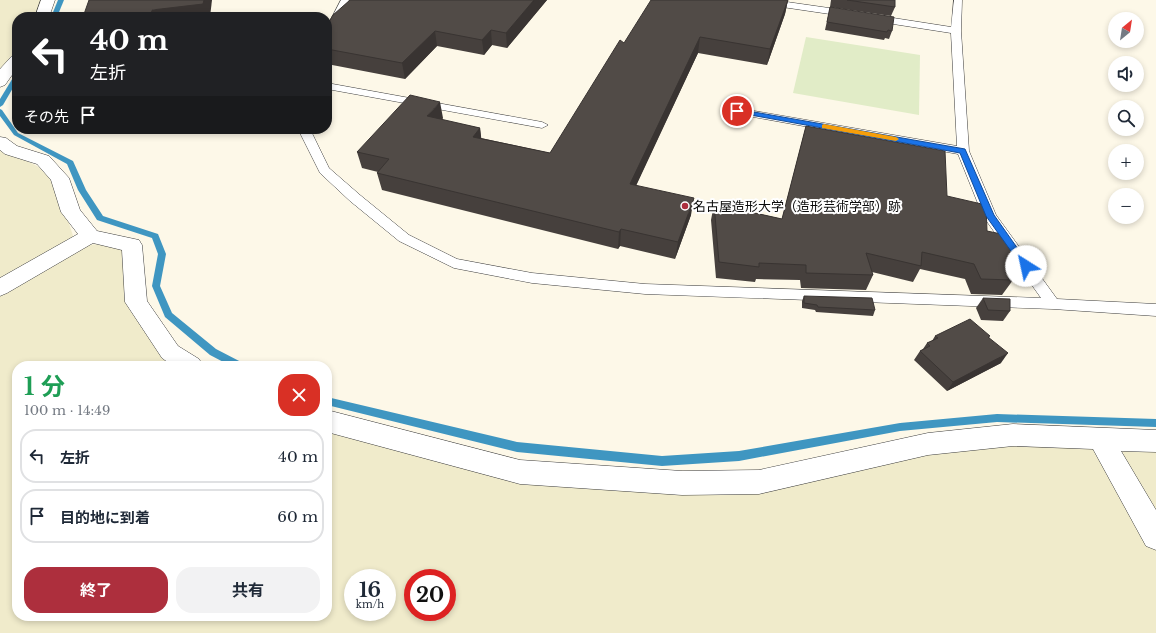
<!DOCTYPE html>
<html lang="ja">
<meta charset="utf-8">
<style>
body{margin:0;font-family:"Libre Baskerville","Noto Sans JP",serif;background:#f2f2f3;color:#1f2937;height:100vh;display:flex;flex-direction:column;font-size:15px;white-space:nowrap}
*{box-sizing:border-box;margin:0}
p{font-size:13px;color:#747a83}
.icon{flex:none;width:22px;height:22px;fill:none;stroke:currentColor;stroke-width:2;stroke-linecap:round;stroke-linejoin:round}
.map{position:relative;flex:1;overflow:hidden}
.side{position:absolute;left:12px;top:361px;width:320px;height:260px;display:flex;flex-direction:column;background:#fff;border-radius:16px;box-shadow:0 2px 6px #0003}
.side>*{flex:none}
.hud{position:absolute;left:12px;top:12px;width:320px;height:122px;border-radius:16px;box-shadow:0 2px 6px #0003;background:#202124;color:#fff;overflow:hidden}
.needle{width:26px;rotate:30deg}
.fabs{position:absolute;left:1108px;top:12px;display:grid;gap:8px}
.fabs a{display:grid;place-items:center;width:36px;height:36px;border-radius:50%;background:#fff;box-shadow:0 2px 6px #0003;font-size:20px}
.speed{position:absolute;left:344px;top:569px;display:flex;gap:8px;font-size:20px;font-weight:700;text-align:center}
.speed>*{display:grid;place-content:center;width:52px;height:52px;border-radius:50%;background:#fff;box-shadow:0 2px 6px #0003;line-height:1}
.speed small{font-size:10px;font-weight:400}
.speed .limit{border:6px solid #d22;background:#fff;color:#111}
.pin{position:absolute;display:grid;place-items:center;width:34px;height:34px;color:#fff;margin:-17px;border:2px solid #fff;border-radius:50%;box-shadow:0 1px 4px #0007}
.me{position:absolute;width:44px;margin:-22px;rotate:325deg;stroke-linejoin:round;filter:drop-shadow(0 0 3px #0008)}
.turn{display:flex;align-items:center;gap:14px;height:84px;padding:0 12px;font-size:18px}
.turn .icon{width:52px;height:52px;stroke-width:2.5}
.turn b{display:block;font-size:28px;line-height:34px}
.then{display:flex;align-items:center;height:38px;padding:0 12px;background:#0003;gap:8px;font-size:15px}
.round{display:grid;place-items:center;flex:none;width:42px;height:42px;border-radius:16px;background:#f2f2f3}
.overview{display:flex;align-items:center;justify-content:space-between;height:68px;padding:0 12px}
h1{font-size:24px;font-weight:700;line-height:30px;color:#1e9e55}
.cta{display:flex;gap:8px;margin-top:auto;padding:8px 12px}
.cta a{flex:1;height:46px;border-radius:16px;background:#ad2f3d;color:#fff;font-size:16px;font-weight:700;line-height:46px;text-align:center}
.cta a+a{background:#f2f2f3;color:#1f2937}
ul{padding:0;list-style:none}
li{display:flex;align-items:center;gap:12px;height:54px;margin:0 8px 6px;padding:0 4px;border:2px solid #e0e1e3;border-radius:16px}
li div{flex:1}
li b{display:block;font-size:15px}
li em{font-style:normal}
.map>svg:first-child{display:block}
.farmland{fill:#f0ebcb;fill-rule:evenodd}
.pitch{fill:#e1ecc7}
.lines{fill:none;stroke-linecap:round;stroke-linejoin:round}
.stream{fill:#3f96c1;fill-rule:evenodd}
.service-casing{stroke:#3d3d3d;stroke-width:1}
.minor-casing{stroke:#3d3d3d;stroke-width:1}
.service{fill:#fff;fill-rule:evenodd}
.minor{fill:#fff;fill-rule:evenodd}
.wall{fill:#46403d}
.shaded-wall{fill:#393432}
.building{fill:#514b47;stroke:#393432}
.route{fill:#1a73e8;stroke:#114b97}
.slow{fill:#f59e0b}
.poi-dot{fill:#ad2f3d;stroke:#fff;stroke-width:1.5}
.labels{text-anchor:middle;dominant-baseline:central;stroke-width:4;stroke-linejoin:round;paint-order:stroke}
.poi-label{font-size:13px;fill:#0a0a0a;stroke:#fff;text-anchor:start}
</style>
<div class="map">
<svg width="1156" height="633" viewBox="0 0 1156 633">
<rect width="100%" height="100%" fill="#fdf8e8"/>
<g class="farmland">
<path d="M0,0H43L36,17H17V54L0,73Z"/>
<path d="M0,148L37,166L51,178L59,191L73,236L70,243L0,285Z"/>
<path d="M100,244H113L128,252L129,309L163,355L179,366H17V616H327V429L674,491L931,452L1015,444L1090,445L1105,455L1156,550V633H0V295L88,245ZM353,578H387V612H353ZM413,578H447V612H413Z"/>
<path d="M1128,449H1156V523L1118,455Z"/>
</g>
<path class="pitch" d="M806,37L920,55L919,115L793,93Z"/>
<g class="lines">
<g class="stream">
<path d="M58,0H64L57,17H51Z"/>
<path d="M17,74V81L3,105L0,107V99L14,76Z"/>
<path d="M0,109L2,110L18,133L73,161L86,190L103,216L158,234L166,254L160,286L172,313L216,349L243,363L245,366H231L210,355L165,317L152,286L158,254L152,238L97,220L78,190L67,164L14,135L0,116Z"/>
<path d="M327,397L517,442L662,456L739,451L900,423L997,414L1156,419V427L997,422L900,431L739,461L662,466L517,452L327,405Z"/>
</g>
<defs>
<g id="service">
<path d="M341,0H349L332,37L327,40V27Z"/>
<path d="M751,0H773L850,11L855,14L850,17L755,3Z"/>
<path d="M954,0H962L961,31L969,151L996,215L1057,299L1156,304V316L1053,309L645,294L532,283L454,268L399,241L350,201L320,173L298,129H310L329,168L360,195L409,235L457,259L532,273L645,284L1041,298L983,216L958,154L737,114L731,111L737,108L957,146L951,33L874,21L869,18L874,15L951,27Z"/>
<path d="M327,83L542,122L548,125L542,128L327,89Z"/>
</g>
<g id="minor">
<path d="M41,0H55L49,17H35Z"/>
<path d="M17,55V68L5,85L0,87V69L12,56Z"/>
<path d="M0,137L6,138L17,146L49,156L69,178L80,210L97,231L139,240L142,245L147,301L178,346L199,359L203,366H173L162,358L125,302L122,250L93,243L7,293L0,296V278L78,234L61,212L51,180L37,164L5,154L0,150Z"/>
<path d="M327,410L520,460L682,471L759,470L928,433L1013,424L1156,430V452L1121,451L1156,510V550L1146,546L1093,449L1013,446L928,455L759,494L682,495L520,484L327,432Z"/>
</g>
</defs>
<use href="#service" class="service-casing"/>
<use href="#minor" class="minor-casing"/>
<use href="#service" class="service"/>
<use href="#minor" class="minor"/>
</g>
<g class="wall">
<path d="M350,0H547L507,48L492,45L484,55L437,46L405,79L327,64V24L329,22Z"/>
<path d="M788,0L785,14L767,65L698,53L636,185L691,215L675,259L620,246L618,249L382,190L377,173L378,172L362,168L357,152L443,118L442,120L480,128L481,138L550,153L624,43Z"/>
<path d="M831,0H895V7L891,16L830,7Z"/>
<path d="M830,7L892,31L889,39L885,38L884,40L825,30Z"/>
<path d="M806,126L947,196L987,231L1006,240L1013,280L1002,295L971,294L965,279L920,269L913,282L872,272L873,275L866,290L801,288L800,280L756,279L755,282L716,278L711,220L714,204L782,219Z"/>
<path d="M804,296L875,310L873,316L816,312L815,310L802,308V301Z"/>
<path d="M983,298L1010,311L1003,321L981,320L976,308Z"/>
<path d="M935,336L989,337L1001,363L947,391L914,360L920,351L923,349L927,343L932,341Z"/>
</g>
<g class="shaded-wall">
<path d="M204,0H212L210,17H149L152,10Z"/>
<path d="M534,0H547L507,48L506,33Z"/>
<path d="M788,0L785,14L767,65L770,49Z"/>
<path d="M491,30L492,45L484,55L482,40Z"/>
<path d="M435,31L437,46L405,79L402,63Z"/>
<path d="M700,37L698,53L629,201L630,184Z"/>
<path d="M440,102L443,118L431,133L427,116Z"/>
<path d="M480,128L482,144L473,137Z"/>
<path d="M694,198L691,215L675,259L678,242Z"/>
<path d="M621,229L620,246L618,249L619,232Z"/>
<path d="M1008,353L1001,363L947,391L953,382Z"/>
</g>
<g class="building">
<path d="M89,0H204L203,4L152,10L150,17H83Z"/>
<path d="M350,0H534L506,33L491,30L482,40L435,31L402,63L327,49V24L329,22L333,15Z"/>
<path d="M651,0H788L770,49L700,37L630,184L694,198L678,242L621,229L619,232L377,173L389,159L357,152L410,95L440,102L427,116L480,128L473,137L550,153L620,40L624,43Z"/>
<path d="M847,0H895V7Z"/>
<path d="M830,7L894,17L892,31L888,30L887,32L827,22Z"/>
<path d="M806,126L945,151L947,196L986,205L987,231L1006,235V240L1011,241L1013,280L981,279L974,264L922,252L921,266L866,253L873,275L806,273V265L759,263V267L719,262L714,204L782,219Z"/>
<path d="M804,296L872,298L875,310L818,307L817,305L804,303Z"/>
<path d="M983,298L1010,299V311L988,310Z"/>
<path d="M970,319L990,336L988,337L1008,353L953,382L920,351L930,346L927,343L938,338L935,336Z"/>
</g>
<path class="route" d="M737,109L965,149L994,215L1030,266L1026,269L1023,268L986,216L960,153L734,112L733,111Z"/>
<path class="slow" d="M824,124L896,137L899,139L896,141L822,128V125Z"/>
<circle class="poi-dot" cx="685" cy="206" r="4"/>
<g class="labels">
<g class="poi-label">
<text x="693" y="206">名古屋造形大学（造形芸術学部）跡</text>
</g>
</g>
</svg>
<div class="fabs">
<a><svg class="needle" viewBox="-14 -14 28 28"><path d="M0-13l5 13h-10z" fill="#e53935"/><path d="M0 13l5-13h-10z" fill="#747a83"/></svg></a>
<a><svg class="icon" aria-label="sound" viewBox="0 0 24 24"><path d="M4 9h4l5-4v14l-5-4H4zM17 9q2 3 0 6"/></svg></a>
<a><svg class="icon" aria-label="search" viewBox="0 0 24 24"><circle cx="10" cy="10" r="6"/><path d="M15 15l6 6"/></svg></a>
<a>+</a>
<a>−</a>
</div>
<div class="speed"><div>16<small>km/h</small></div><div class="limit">20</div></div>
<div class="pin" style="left:737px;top:111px;background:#d93025"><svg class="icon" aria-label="arrive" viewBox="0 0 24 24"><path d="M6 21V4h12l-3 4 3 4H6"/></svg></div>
<svg class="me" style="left:1026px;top:266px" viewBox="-20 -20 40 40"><circle r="19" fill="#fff"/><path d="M0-13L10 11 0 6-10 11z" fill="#1a73e8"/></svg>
<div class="hud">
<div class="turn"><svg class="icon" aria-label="left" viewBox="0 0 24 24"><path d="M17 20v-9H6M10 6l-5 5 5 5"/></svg><div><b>40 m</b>左折</div></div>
<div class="then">その先<svg class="icon" aria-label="arrive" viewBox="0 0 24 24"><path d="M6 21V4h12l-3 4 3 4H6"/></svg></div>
</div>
<section class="side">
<div class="overview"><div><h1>1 分</h1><p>100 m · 14:49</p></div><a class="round" style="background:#d93025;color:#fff"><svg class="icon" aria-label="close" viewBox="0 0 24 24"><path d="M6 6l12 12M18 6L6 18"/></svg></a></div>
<ul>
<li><svg class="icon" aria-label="left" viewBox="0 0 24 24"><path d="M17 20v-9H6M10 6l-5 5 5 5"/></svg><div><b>左折</b></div><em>40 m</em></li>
<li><svg class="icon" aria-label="arrive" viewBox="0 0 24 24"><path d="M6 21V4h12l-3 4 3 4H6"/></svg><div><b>目的地に到着</b></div><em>60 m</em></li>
</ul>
<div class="cta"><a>終了</a><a>共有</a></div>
</section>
</div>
